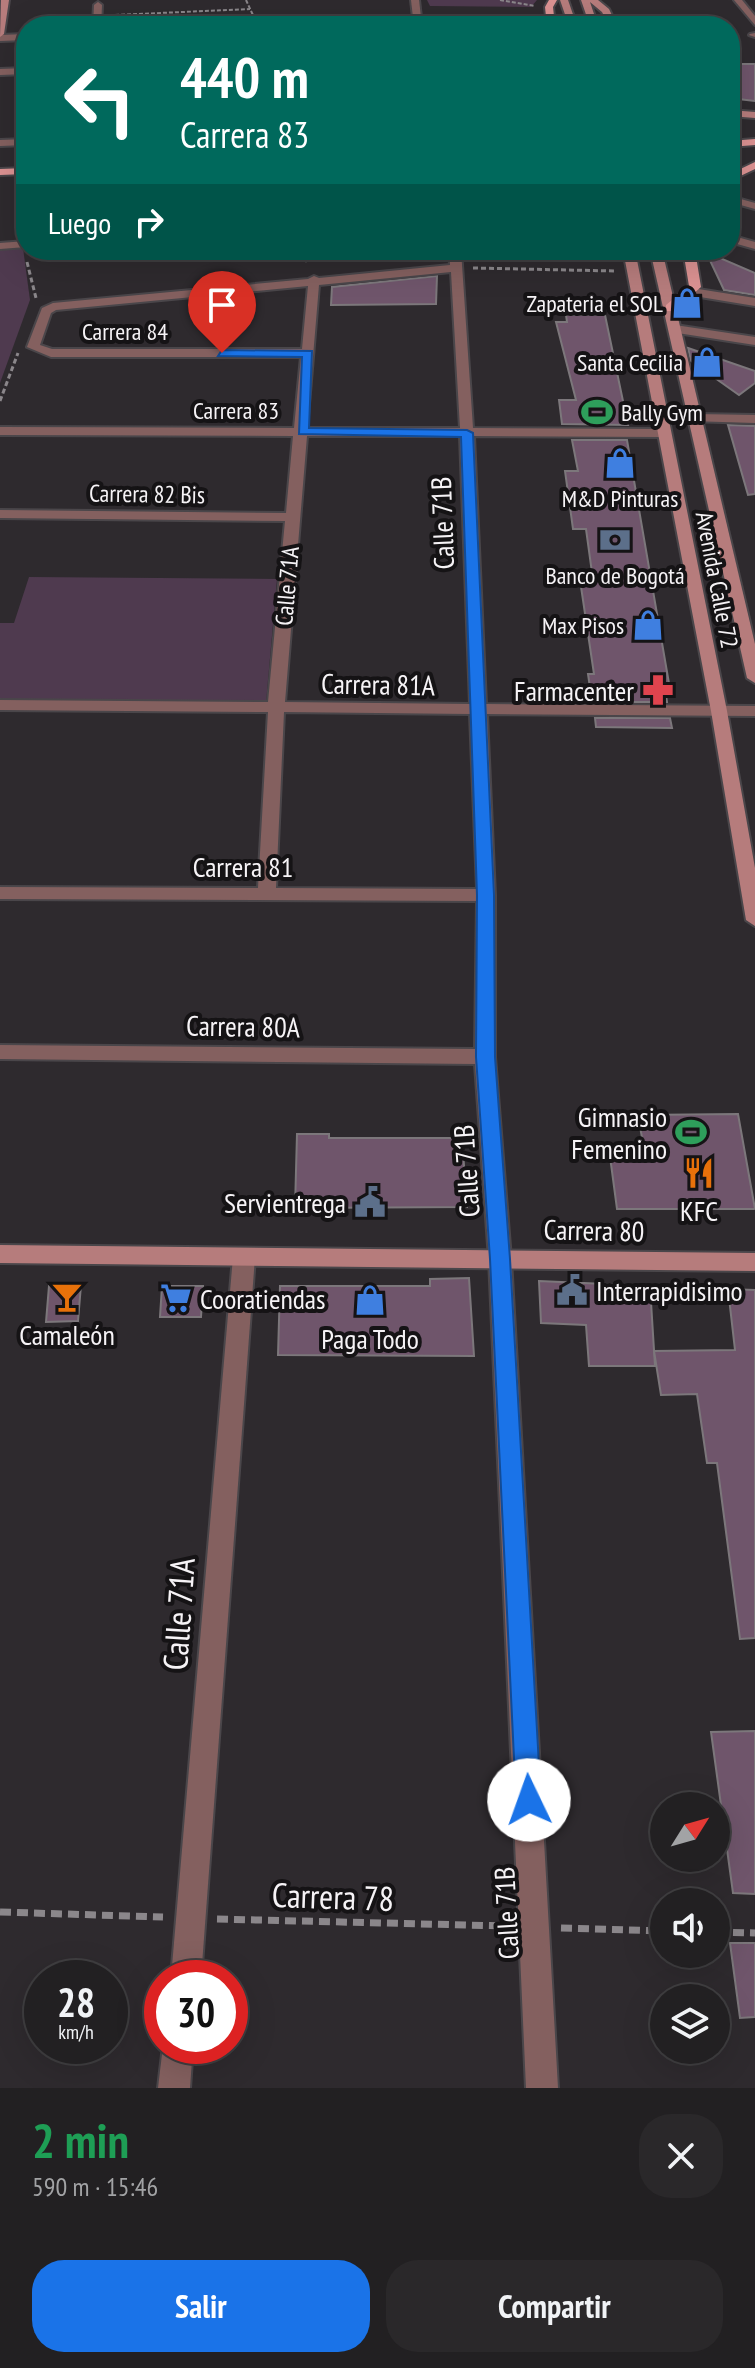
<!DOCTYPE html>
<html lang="es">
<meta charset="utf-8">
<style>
body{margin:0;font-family:"PT Sans Narrow",sans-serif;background:#2a282a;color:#f1f3f6;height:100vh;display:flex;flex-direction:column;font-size:30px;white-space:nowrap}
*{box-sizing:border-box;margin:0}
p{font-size:26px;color:#a2a3a5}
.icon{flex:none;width:44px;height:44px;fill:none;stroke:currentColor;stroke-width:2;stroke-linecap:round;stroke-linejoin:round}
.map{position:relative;height:2088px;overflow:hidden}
.details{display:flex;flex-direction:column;background:#222022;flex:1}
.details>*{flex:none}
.banner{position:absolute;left:16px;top:16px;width:724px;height:244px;border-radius:32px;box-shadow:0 8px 32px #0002,0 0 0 2px #3f3e40;background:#00695c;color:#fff;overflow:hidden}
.needle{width:52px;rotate:53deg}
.fabs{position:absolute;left:650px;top:1792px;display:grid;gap:16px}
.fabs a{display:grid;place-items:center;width:80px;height:80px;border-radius:50%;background:#222022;box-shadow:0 8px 32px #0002,0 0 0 2px #3f3e40;font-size:40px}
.speed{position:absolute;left:24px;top:1960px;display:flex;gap:16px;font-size:40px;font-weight:700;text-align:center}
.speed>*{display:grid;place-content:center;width:104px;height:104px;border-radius:50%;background:#222022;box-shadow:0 8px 32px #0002,0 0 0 2px #3f3e40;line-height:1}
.speed small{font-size:20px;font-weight:400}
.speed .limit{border:12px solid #d22;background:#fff;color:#111}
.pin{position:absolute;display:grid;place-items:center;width:68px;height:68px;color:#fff;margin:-82px -34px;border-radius:50% 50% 50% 0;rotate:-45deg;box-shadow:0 0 8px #0007}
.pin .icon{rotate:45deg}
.me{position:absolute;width:88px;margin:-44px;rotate:357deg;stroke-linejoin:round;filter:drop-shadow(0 0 6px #0008)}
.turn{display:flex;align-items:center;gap:28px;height:168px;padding:0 32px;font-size:36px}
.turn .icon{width:104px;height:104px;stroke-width:2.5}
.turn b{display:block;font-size:56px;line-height:68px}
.then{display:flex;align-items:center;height:76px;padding:0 32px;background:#0003;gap:16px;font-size:30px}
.round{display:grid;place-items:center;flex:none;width:84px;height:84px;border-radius:32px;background:#2a282a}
.overview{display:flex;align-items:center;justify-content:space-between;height:136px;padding:0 32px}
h1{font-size:48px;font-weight:600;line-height:60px;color:#1e9e55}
.action{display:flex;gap:16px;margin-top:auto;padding:16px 32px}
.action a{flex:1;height:92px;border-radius:32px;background:#1a73e8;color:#fff;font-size:32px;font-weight:600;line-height:92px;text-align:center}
.action a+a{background:#2a282a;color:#f1f3f6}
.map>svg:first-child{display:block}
.green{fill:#4f3a4f}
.building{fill:#6f556b;stroke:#7c777b;stroke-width:2}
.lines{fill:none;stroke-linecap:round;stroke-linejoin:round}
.lane-casing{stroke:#4a464a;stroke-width:4}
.street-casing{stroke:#4a464a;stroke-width:4}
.secondary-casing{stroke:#4a464a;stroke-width:4}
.primary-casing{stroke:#4a464a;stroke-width:4}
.path-far2{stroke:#8b878b;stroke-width:2;stroke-dasharray:4 2;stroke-linecap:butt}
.path-far1{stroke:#8b878b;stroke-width:3;stroke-dasharray:5 3;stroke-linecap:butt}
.path{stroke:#8b878b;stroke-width:7;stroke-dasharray:11 6;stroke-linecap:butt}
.lane{fill:#84605f;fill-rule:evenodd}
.street{fill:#84605f;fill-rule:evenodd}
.secondary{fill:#b67c7c;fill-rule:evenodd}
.primary{fill:#dc9292;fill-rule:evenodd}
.route{fill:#1a73e8;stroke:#114b97;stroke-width:2}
.labels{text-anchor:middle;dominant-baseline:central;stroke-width:8;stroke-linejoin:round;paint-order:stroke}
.far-poi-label{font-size:24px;fill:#f6f3f6;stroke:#151315;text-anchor:end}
.far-street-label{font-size:24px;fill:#f6f3f6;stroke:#151315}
.street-label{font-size:28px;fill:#f6f3f6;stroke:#151315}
.poi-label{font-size:28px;fill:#f6f3f6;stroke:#151315;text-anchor:end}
.near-street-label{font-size:34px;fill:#f6f3f6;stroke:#151315}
</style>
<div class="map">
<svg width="755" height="2088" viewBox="0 0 755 2088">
<rect width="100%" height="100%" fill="#2e2a2e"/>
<g class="green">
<path d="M427,0H537L531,7L430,6Z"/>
<path d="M23,248L30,300L0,383V250Z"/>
<path d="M29,577L277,579L266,703L0,701V623H14Z"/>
</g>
<g class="building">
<path d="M730,64H755V101L730,98Z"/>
<path d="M706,252L755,273V295L724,290Z"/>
<path d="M437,276L436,304L331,305L332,287Z"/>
<path d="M566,315H605L628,425L562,424L559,400H576L556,322H567Z"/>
<path d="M688,348L755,371V383L739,395L691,361Z"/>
<path d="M728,425L755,426V494L748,495Z"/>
<path d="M572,440H627L671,695H666L667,702H592L588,674H594L580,580H593L586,529H573L565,471H578Z"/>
<path d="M595,718H670L672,728L596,727Z"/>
<path d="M738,1114L755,1209H617L609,1149H644L638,1115Z"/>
<path d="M297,1134H329V1138H462L467,1207L295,1208Z"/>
<path d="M469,1278L474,1356L278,1355L280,1286H430V1279Z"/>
<path d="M539,1281L650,1286L655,1366H589L586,1325L541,1323Z"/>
<path d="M81,1285L78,1321L46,1322L49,1286Z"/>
<path d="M162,1286H203L201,1317H160Z"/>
<path d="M728,1289L755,1290V1638L740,1639L717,1463H707L697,1394L661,1395L654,1351L735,1350Z"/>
<path d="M755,1731V1894L733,1893L711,1732Z"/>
<path d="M730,1943H755V2017L740,2018Z"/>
</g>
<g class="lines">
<defs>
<path id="lane" d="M755,33V37L749,35L750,34Z"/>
<g id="street">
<path d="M411,0H419L422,26H414Z"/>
<path d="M734,0H742L755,16V25Z"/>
<path d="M98,2L102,5L101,26H93L94,5Z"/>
<path d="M26,34V40L0,41V35Z"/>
<path d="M26,68V74L0,75V69Z"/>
<path d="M26,139V145L0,146V140Z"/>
<path d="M730,196L755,203V209L730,202Z"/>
<path d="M730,235L755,242V249L730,242Z"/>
<path d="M26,241V247L0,249V243Z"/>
<path d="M449,250H461L473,428L664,429L671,433L664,437L474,436L486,704L755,706V716L487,714L495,895V1057L511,1259L558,2088H526L489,1259L475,1064L0,1059V1045L475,1049L477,901L0,899V887L258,888L268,712L0,710V700L268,702L285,521L0,518V510L286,513L293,436L0,435V427L294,428L301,357H51L27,347L42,308L53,303L308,279L314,276L319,278L450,265ZM451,272L460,428H307L319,285ZM308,286L302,349H52L40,345L51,313L56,310ZM307,436H460L470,704L285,702ZM284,712L470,714L477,889L276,888Z"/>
<path d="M692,288L755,298V306L688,295V289Z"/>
<path d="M675,325L755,337V345L671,332V326Z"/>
<path d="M695,414L755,415V423L690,421V415Z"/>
<path d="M244,1248L252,1250L255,1257L201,1978H171L233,1257L236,1250Z"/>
<path d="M163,2046H193L190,2088H158Z"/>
</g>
<g id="secondary">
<path d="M1,0H9L4,34L0,37Z"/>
<path d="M560,0H568L577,26H569Z"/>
<path d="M581,0H598L609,9L617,26H609L602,12L590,2L598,26H590Z"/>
<path d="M730,110L755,112V118L730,116Z"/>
<path d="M623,250H635L727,711L755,868V926L746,920L711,711Z"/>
<path d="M650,250H662L755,644V683L747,678Z"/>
<path d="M0,1245L755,1253V1271L0,1263Z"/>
</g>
<g id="primary">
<path d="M549,0H557L553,7L555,26H547L545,7Z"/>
<path d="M755,139V145L730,147V141Z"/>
<path d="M755,162V169L730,181V174Z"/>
<path d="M26,168V174L0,175V169Z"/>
<path d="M683,250H695L701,287L674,311H666V305L689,286Z"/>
</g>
</defs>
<use href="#lane" class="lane-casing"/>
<use href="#street" class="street-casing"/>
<use href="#secondary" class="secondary-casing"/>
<use href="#primary" class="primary-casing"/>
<g class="path-far2">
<path d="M246,0L258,26"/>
<path d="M500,0L535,6"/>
<path d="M115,15L250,9"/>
</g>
<g class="path-far1">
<path d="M302,250L308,264"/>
<path d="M27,262L36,298"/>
<path d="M473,268L615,271"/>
<path d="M0,401L18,353"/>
</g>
<g class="path">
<path d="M0,1912L163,1917"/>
<path d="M217,1919L507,1926"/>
<path d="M561,1928L664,1931"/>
<path d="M716,1932L755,1933"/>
</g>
<use href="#lane" class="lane"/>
<use href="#street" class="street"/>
<use href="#secondary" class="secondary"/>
<use href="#primary" class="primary"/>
</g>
<path class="route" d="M222,350L312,351L309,428L467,430L473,433L494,895L495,1057L510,1259L541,1800L538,1809L529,1813L520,1809L516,1800L490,1259L476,1057L477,895L461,437L299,434L302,357L218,356Z"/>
<defs>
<symbol id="shop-bare" viewBox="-9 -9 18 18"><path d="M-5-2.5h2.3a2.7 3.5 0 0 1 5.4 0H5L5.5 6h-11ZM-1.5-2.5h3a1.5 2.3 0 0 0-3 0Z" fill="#3f7fe0" stroke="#151315" stroke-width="2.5" paint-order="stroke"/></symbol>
<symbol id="stadium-bare" viewBox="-9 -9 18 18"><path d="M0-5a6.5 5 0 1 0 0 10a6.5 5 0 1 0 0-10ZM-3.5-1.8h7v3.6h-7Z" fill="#2e9e5b" stroke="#151315" stroke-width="2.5" paint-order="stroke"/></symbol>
<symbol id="bank-bare" viewBox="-9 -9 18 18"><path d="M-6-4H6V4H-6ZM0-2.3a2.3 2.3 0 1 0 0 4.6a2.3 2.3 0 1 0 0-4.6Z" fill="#5c6f8a" stroke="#151315" stroke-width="2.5" paint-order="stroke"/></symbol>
<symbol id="pharmacy-bare" viewBox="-9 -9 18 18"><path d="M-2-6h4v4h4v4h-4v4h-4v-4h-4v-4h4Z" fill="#e0444e" stroke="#151315" stroke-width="2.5" paint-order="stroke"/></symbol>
<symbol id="restaurant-bare" viewBox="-9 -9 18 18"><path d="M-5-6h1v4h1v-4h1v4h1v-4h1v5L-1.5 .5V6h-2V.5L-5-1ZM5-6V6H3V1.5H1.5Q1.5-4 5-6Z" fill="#e8710a" stroke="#151315" stroke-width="2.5" paint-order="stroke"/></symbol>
<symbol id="civic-bare" viewBox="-9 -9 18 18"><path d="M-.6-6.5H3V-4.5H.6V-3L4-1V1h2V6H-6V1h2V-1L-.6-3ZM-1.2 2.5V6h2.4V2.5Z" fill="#5c6f8a" stroke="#151315" stroke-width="2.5" paint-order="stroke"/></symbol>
<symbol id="bar-bare" viewBox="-9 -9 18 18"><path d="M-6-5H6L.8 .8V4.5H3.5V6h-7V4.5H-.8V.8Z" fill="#e8710a" stroke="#151315" stroke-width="2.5" paint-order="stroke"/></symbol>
<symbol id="supermarket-bare" viewBox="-9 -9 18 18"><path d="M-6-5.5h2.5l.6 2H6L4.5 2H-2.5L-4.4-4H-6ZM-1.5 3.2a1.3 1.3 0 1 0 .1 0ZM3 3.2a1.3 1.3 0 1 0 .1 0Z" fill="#3f7fe0" stroke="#151315" stroke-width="2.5" paint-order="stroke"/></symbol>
</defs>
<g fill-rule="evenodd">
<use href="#shop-bare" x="665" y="281" width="44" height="44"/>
<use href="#shop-bare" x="685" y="340" width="44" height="44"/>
<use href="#stadium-bare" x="575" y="390" width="44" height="44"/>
<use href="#shop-bare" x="598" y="441" width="44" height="44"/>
<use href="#bank-bare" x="593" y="518" width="44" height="44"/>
<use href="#shop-bare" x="626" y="603" width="44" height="44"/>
<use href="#pharmacy-bare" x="636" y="668" width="44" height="44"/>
<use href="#stadium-bare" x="669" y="1110" width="44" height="44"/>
<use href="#restaurant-bare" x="677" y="1151" width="44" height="44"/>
<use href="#civic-bare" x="348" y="1180" width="44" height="44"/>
<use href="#civic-bare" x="550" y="1268" width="44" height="44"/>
<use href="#bar-bare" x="45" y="1275" width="44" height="44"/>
<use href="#supermarket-bare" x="154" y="1276" width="44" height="44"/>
<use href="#shop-bare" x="348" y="1278" width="44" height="44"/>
</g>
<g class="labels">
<g class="far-poi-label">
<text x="663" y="303">Zapateria el SOL</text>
<text x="683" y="362">Santa Cecilia</text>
<text x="621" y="412" text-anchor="start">Bally Gym</text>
<text x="620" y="498" text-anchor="middle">M&amp;D Pinturas</text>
<text x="615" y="575" text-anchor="middle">Banco de Bogotá</text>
<text x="624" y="625">Max Pisos</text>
</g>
<g class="far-street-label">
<text x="125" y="331">Carrera 84</text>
<text x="236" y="410">Carrera 83</text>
<text transform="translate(147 494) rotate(1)">Carrera 82 Bis</text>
<text transform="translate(717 580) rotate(79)">Avenida Calle 72</text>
<text transform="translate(287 586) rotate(-85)">Calle 71A</text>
</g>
<g class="street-label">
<text transform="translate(442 523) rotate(-92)">Calle 71B</text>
<text transform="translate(378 684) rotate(1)">Carrera 81A</text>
<text x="243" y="866">Carrera 81</text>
<text transform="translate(243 1026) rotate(1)">Carrera 80A</text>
<text transform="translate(466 1171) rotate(-94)">Calle 71B</text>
<text transform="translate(594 1230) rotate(1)">Carrera 80</text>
<text transform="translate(506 1913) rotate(-93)">Calle 71B</text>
</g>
<g class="poi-label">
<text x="634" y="690">Farmacenter</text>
<text x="667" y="1116">Gimnasio<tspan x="667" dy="32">Femenino</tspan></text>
<text x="346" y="1202">Servientrega</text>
<text x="699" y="1210" text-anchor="middle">KFC</text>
<text x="596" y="1290" text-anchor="start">Interrapidisimo</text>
<text x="200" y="1298" text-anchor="start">Cooratiendas</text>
<text x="67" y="1334" text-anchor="middle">Camaleón</text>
<text x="370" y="1338" text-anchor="middle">Paga Todo</text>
</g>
<g class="near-street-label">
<text transform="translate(178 1614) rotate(-86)">Calle 71A</text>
<text transform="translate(333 1896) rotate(2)">Carrera 78</text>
</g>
</g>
</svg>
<div class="fabs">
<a><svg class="needle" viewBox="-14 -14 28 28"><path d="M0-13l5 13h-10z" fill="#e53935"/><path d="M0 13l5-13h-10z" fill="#a2a3a5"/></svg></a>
<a><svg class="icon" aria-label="sound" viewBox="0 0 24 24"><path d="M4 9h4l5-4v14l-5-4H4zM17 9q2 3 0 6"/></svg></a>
<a><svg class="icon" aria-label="layers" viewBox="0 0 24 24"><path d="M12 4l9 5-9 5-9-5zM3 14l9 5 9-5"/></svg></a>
</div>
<div class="speed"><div>28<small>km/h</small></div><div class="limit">30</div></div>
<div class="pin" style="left:222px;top:353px;background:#d93025"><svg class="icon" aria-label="arrive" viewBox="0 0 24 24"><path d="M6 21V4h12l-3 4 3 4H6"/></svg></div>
<svg class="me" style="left:529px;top:1800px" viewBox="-20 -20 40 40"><circle r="19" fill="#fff"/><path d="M0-13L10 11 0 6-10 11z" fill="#1a73e8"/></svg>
<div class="banner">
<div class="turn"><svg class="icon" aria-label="left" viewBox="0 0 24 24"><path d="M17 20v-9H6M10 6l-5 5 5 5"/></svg><div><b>440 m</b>Carrera 83</div></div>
<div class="then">Luego<svg class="icon" aria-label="right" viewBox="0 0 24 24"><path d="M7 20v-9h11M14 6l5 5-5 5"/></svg></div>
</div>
</div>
<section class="details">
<div class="overview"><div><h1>2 min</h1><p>590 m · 15:46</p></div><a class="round"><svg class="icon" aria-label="close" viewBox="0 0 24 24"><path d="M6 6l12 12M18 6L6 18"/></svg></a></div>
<div class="action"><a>Salir</a><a>Compartir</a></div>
</section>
